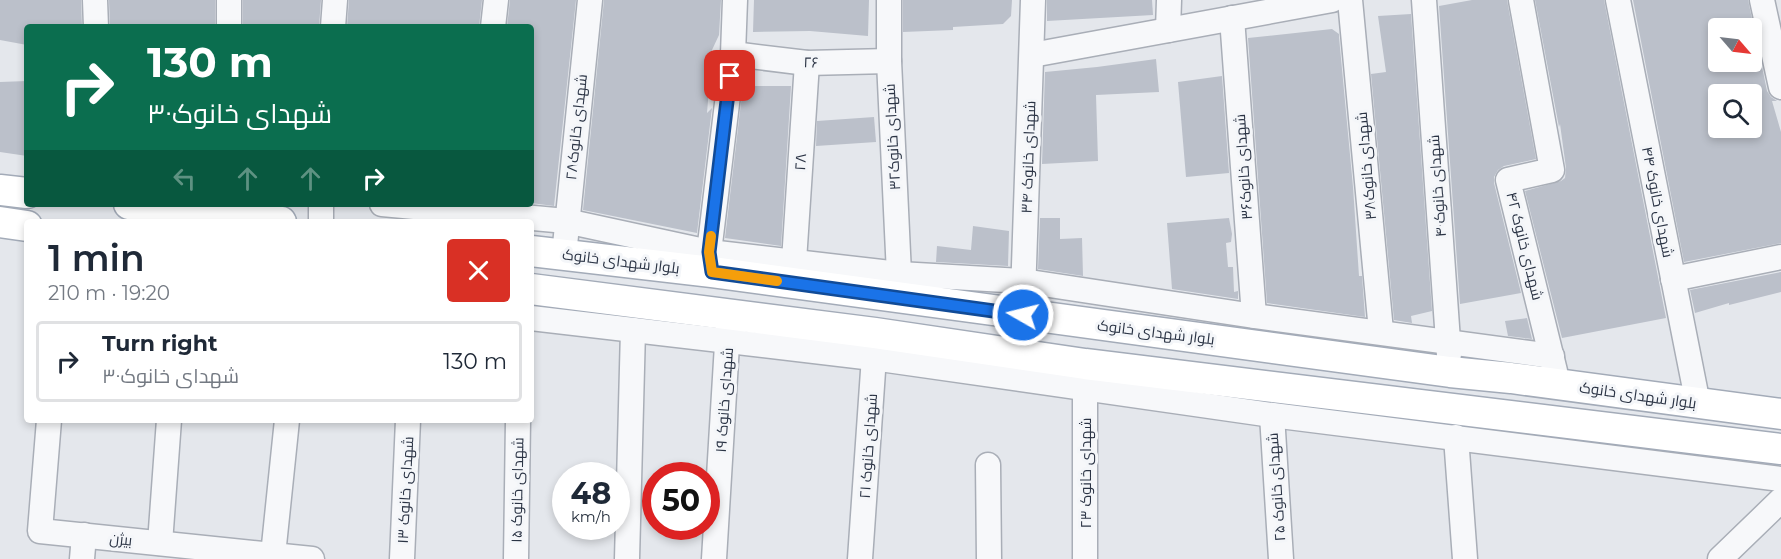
<!DOCTYPE html>
<meta charset="utf-8">
<style>
body{margin:0;font-family:Montserrat,Cairo,sans-serif;background:#f2f2f3;color:#1f2937;height:100vh;display:flex;flex-direction:column;font-size:22px;white-space:nowrap}
*{box-sizing:border-box;margin:0}
p{font-size:20px;color:#747a83}
.icon{flex:none;width:33px;height:33px;fill:none;stroke:currentColor;stroke-width:2;stroke-linecap:round;stroke-linejoin:round}
.map{position:relative;flex:1;overflow:hidden}
.panel{position:absolute;left:24px;top:219px;width:510px;height:204px;display:flex;flex-direction:column;background:#fff;border-radius:6px;box-shadow:0 3px 9px #0003}
.panel>*{flex:none}
.hud{position:absolute;left:24px;top:24px;width:510px;height:183px;border-radius:6px;box-shadow:0 3px 9px #0003;background:#0b6e4f;color:#fff;overflow:hidden}
.needle{width:39px;rotate:118deg}
.buttons{position:absolute;left:1708px;top:18px;display:grid;gap:12px}
.buttons a{display:grid;place-items:center;width:54px;height:54px;border-radius:6px;background:#fff;box-shadow:0 3px 9px #0003;font-size:30px}
.speed{position:absolute;left:552px;top:462px;display:flex;gap:12px;font-size:30px;font-weight:700;text-align:center}
.speed>*{display:grid;place-content:center;width:78px;height:78px;border-radius:50%;background:#fff;box-shadow:0 3px 9px #0003;line-height:1}
.speed small{font-size:15px;font-weight:400}
.speed .limit{border:9px solid #d22;background:#fff;color:#111}
.pin{position:absolute;display:grid;place-items:center;width:51px;height:51px;color:#fff;margin:-26px;border-radius:12px;box-shadow:0 3px 9px #0006}
.me{position:absolute;width:66px;margin:-33px;rotate:278deg;stroke-linejoin:round;filter:drop-shadow(0 0 4px #0008)}
.turn{display:flex;align-items:center;gap:21px;height:126px;padding:0 24px;font-size:27px}
.turn .icon{width:78px;height:78px;stroke-width:2.5}
.turn b{display:block;font-size:42px;line-height:51px}
.lanes{display:flex;align-items:center;height:57px;padding:0 24px;background:#0003;justify-content:center;gap:30px;direction:ltr}
.lanes .off{opacity:.35}
.round{display:grid;place-items:center;flex:none;width:63px;height:63px;border-radius:6px;background:#f2f2f3}
.headline{display:flex;align-items:center;justify-content:space-between;height:102px;padding:0 24px}
h1{font-size:36px;font-weight:600;line-height:45px}
ul{padding:0;list-style:none}
li{display:flex;align-items:center;gap:18px;height:81px;margin:0 12px 9px;padding:0 12px;border:3px solid #e0e1e3;border-radius:6px}
li div{flex:1}
li b{display:block;font-size:22px}
li em{font-style:normal}
.map>svg:first-child{display:block}
.building{fill:#bbc0ca;fill-rule:evenodd}
.lines{fill:none;stroke-linecap:round;stroke-linejoin:round}
.minor-casing{stroke:#a9aeb7;stroke-width:27}
.major-casing{stroke:#a3abb8;stroke-width:33}
.minor{stroke:#f7f8fa;stroke-width:24}
.major{stroke:#fff;stroke-width:30}
.route-casing{stroke:#114b97;stroke-width:15}
.route{stroke:#1a73e8;stroke-width:10}
.slow{stroke:#f59e0b;stroke-width:10}
.labels{text-anchor:middle;dominant-baseline:central;stroke-width:6;stroke-linejoin:round;paint-order:stroke}
.street-label{font-size:15px;fill:#2b3445;stroke:#f4f6f9}
</style>
<div class="map">
<svg width="1781" height="559" viewBox="0 0 1781 559">
<rect width="100%" height="100%" fill="#e4e7ec"/>
<g class="building">
<path d="M0,0H81L82,27H27V45L0,40Z"/>
<path d="M109,0H215V27H110Z"/>
<path d="M243,0H321L319,27H243Z"/>
<path d="M349,0H482L479,27H347Z"/>
<path d="M510,0H576L554,206L531,203V27H507Z"/>
<path d="M604,0H721L719,35L712,50L707,113L712,108L697,233L583,210Z"/>
<path d="M754,0H869L868,36L810,31L753,32Z"/>
<path d="M903,0H1012L1011,16L1003,24L953,27V30L903,32Z"/>
<path d="M1047,0H1152L1153,15L1047,21Z"/>
<path d="M1472,0H1507L1536,159L1504,166L1498,170L1494,177V183L1521,293L1460,304L1439,6Z"/>
<path d="M1535,0H1604L1666,318L1562,338L1525,191L1561,181L1565,178L1566,168L1560,124L1559,127Z"/>
<path d="M1633,0H1748L1754,28H1719V62H1752V48L1758,47L1767,91L1771,97L1777,101H1772L1781,132V243L1684,262ZM1719,94H1752V128H1719Z"/>
<path d="M1411,14L1432,311L1411,316L1412,323L1394,320L1371,74L1386,72L1378,16Z"/>
<path d="M1332,29L1339,34V37L1353,187L1359,276H1362L1365,317L1267,303L1248,38Z"/>
<path d="M1156,59L1159,92L1096,95L1098,161L1042,164L1045,72L1097,67Z"/>
<path d="M1222,76L1229,173L1186,177L1178,82Z"/>
<path d="M27,81V156L0,152V82Z"/>
<path d="M743,86H791L781,246L725,238Z"/>
<path d="M874,117L876,142L816,146L817,121Z"/>
<path d="M1040,218H1060V239L1082,238L1083,276L1038,269Z"/>
<path d="M1229,218L1232,234L1231,242L1226,243L1228,267H1233L1234,292L1238,291V299L1172,289L1167,223Z"/>
<path d="M973,226L1009,231L1008,266L936,262L937,246L971,250Z"/>
<path d="M1781,272V292L1729,305V303L1695,313L1690,290Z"/>
<path d="M1527,318L1532,339L1508,336L1505,321Z"/>
</g>
<g class="lines">
<defs>
<g id="minor">
<path d="M95,0L96,27"/>
<path d="M889,0V61L899,274"/>
<path d="M1350,0L1381,331"/>
<path d="M1424,0L1449,355"/>
<path d="M1521,0L1552,170L1508,180L1555,371"/>
<path d="M1618,0L1698,404"/>
<path d="M1762,0L1781,87"/>
<path d="M1232,18L1254,316"/>
<path d="M229,27V0"/>
<path d="M333,27L335,0"/>
<path d="M493,27L496,0"/>
<path d="M1168,30L1169,0"/>
<path d="M733,54L807,63L889,61"/>
<path d="M1032,55L1332,0"/>
<path d="M321,204V222"/>
<path d="M382,204L566,221L709,252L899,274L1023,281L1254,316L1552,356"/>
<path d="M564,255L590,0"/>
<path d="M794,261L807,63"/>
<path d="M711,267L709,252L733,54L735,0"/>
<path d="M1673,279L1781,257"/>
<path d="M1023,295L1033,0"/>
<path d="M531,318L873,358L1272,415L1781,479"/>
<path d="M1272,415L1281,559"/>
<path d="M49,420L40,531L312,559"/>
<path d="M1456,437L1465,559"/>
<path d="M988,465L989,559"/>
<path d="M160,543L169,420"/>
<path d="M273,555L287,420"/>
<path d="M82,559L84,535"/>
<path d="M402,559L408,420"/>
<path d="M516,559L518,420"/>
<path d="M627,559L633,330"/>
<path d="M714,559L728,328"/>
<path d="M860,559L875,342"/>
<path d="M1085,559V388"/>
<path d="M1720,559L1781,500"/>
</g>
<g id="major">
<path d="M0,190L27,193"/>
<path d="M129,204L281,222"/>
<path d="M0,222L27,226"/>
<path d="M531,251L712,272L1450,372L1511,378L1781,414"/>
<path d="M531,289L875,333L1085,364L1781,449"/>
</g>
</defs>
<use href="#minor" class="minor-casing"/>
<use href="#major" class="major-casing"/>
<use href="#minor" class="minor"/>
<use href="#major" class="major"/>
</g>
<g class="lines">
<defs>
<path id="route" d="M730,76L709,252L712,272L1023,315"/>
</defs>
<use href="#route" class="route-casing"/>
<use href="#route" class="route"/>
<path class="slow" d="M711,236L709,252L712,272L777,281"/>
</g>
<g class="labels">
<g class="street-label">
<text transform="translate(811 62) rotate(2)">۲۶</text>
<text transform="translate(576 127) rotate(-84)">شهدای خانوک۲۸</text>
<text transform="translate(892 137) rotate(-93)">شهدای خانوک۳۲</text>
<text transform="translate(1028 157) rotate(-88)">۳۴ شهدای خانوک</text>
<text transform="translate(800 162) rotate(-86)">۲۸</text>
<text transform="translate(1366 166) rotate(-95)">شهدای خانوک۳۸</text>
<text transform="translate(1243 167) rotate(-94)">شهدای خانوک۳۶</text>
<text transform="translate(1437 186) rotate(-94)">شهدای خانوک۴۰</text>
<text transform="translate(1658 202) rotate(79)">۴۴ شهدای خانوک</text>
<text transform="translate(1525 246) rotate(76)">شهدای خانوک ۴۲</text>
<text transform="translate(621 261) rotate(7)">بلوار شهدای خانوک</text>
<text transform="translate(1156 332) rotate(7)">بلوار شهدای خانوک</text>
<text transform="translate(1638 395) rotate(8)">بلوار شهدای خانوک</text>
<text transform="translate(724 400) rotate(-86)">شهدای خانوک ۱۹</text>
<text transform="translate(868 446) rotate(-86)">شهدای خانوک ۲۱</text>
<text transform="translate(1085 473) rotate(-90)">شهدای خانوک ۲۳</text>
<text transform="translate(1276 487) rotate(-94)">شهدای خانوک ۲۵</text>
<text transform="translate(405 490) rotate(-87)">شهدای خانوک ۱۳</text>
<text transform="translate(517 490) rotate(-89)">شهدای خانوک ۱۵</text>
<text transform="translate(121 539) rotate(6)">بیژن</text>
</g>
</g>
</svg>
<div class="buttons">
<a><svg class="needle" viewBox="-14 -14 28 28"><path d="M0-13l5 13h-10z" fill="#e53935"/><path d="M0 13l5-13h-10z" fill="#747a83"/></svg></a>
<a><svg class="icon" aria-label="search" viewBox="0 0 24 24"><circle cx="10" cy="10" r="6"/><path d="M15 15l6 6"/></svg></a>
</div>
<div class="speed"><div>48<small>km/h</small></div><div class="limit">50</div></div>
<div class="pin" style="left:730px;top:76px;background:#d93025"><svg class="icon" aria-label="arrive" viewBox="0 0 24 24"><path d="M6 21V4h12l-3 4 3 4H6"/></svg></div>
<svg class="me" style="left:1023px;top:315px" viewBox="-20 -20 40 40"><circle r="17" fill="#1a73e8" stroke="#fff" stroke-width="3"/><path d="M0-11L8 9 0 5-8 9z" fill="#fff"/></svg>
<div class="hud">
<div class="turn"><svg class="icon" aria-label="right" viewBox="0 0 24 24"><path d="M7 20v-9h11M14 6l5 5-5 5"/></svg><div><b>130 m</b>شهدای خانوک۳۰</div></div>
<div class="lanes"><svg class="icon off" aria-label="left" viewBox="0 0 24 24"><path d="M17 20v-9H6M10 6l-5 5 5 5"/></svg><svg class="icon off" aria-label="ahead" viewBox="0 0 24 24"><path d="M12 20V5M6 11l6-6 6 6"/></svg><svg class="icon off" aria-label="ahead" viewBox="0 0 24 24"><path d="M12 20V5M6 11l6-6 6 6"/></svg><svg class="icon" aria-label="right" viewBox="0 0 24 24"><path d="M7 20v-9h11M14 6l5 5-5 5"/></svg></div>
</div>
<section class="panel">
<div class="headline"><div><h1>1 min</h1><p>210 m · 19:20</p></div><a class="round" style="background:#d93025;color:#fff"><svg class="icon" aria-label="close" viewBox="0 0 24 24"><path d="M6 6l12 12M18 6L6 18"/></svg></a></div>
<ul>
<li><svg class="icon" aria-label="right" viewBox="0 0 24 24"><path d="M7 20v-9h11M14 6l5 5-5 5"/></svg><div><b>Turn right</b><p>شهدای خانوک۳۰</p></div><em>130 m</em></li>
</ul>
</section>
</div>
